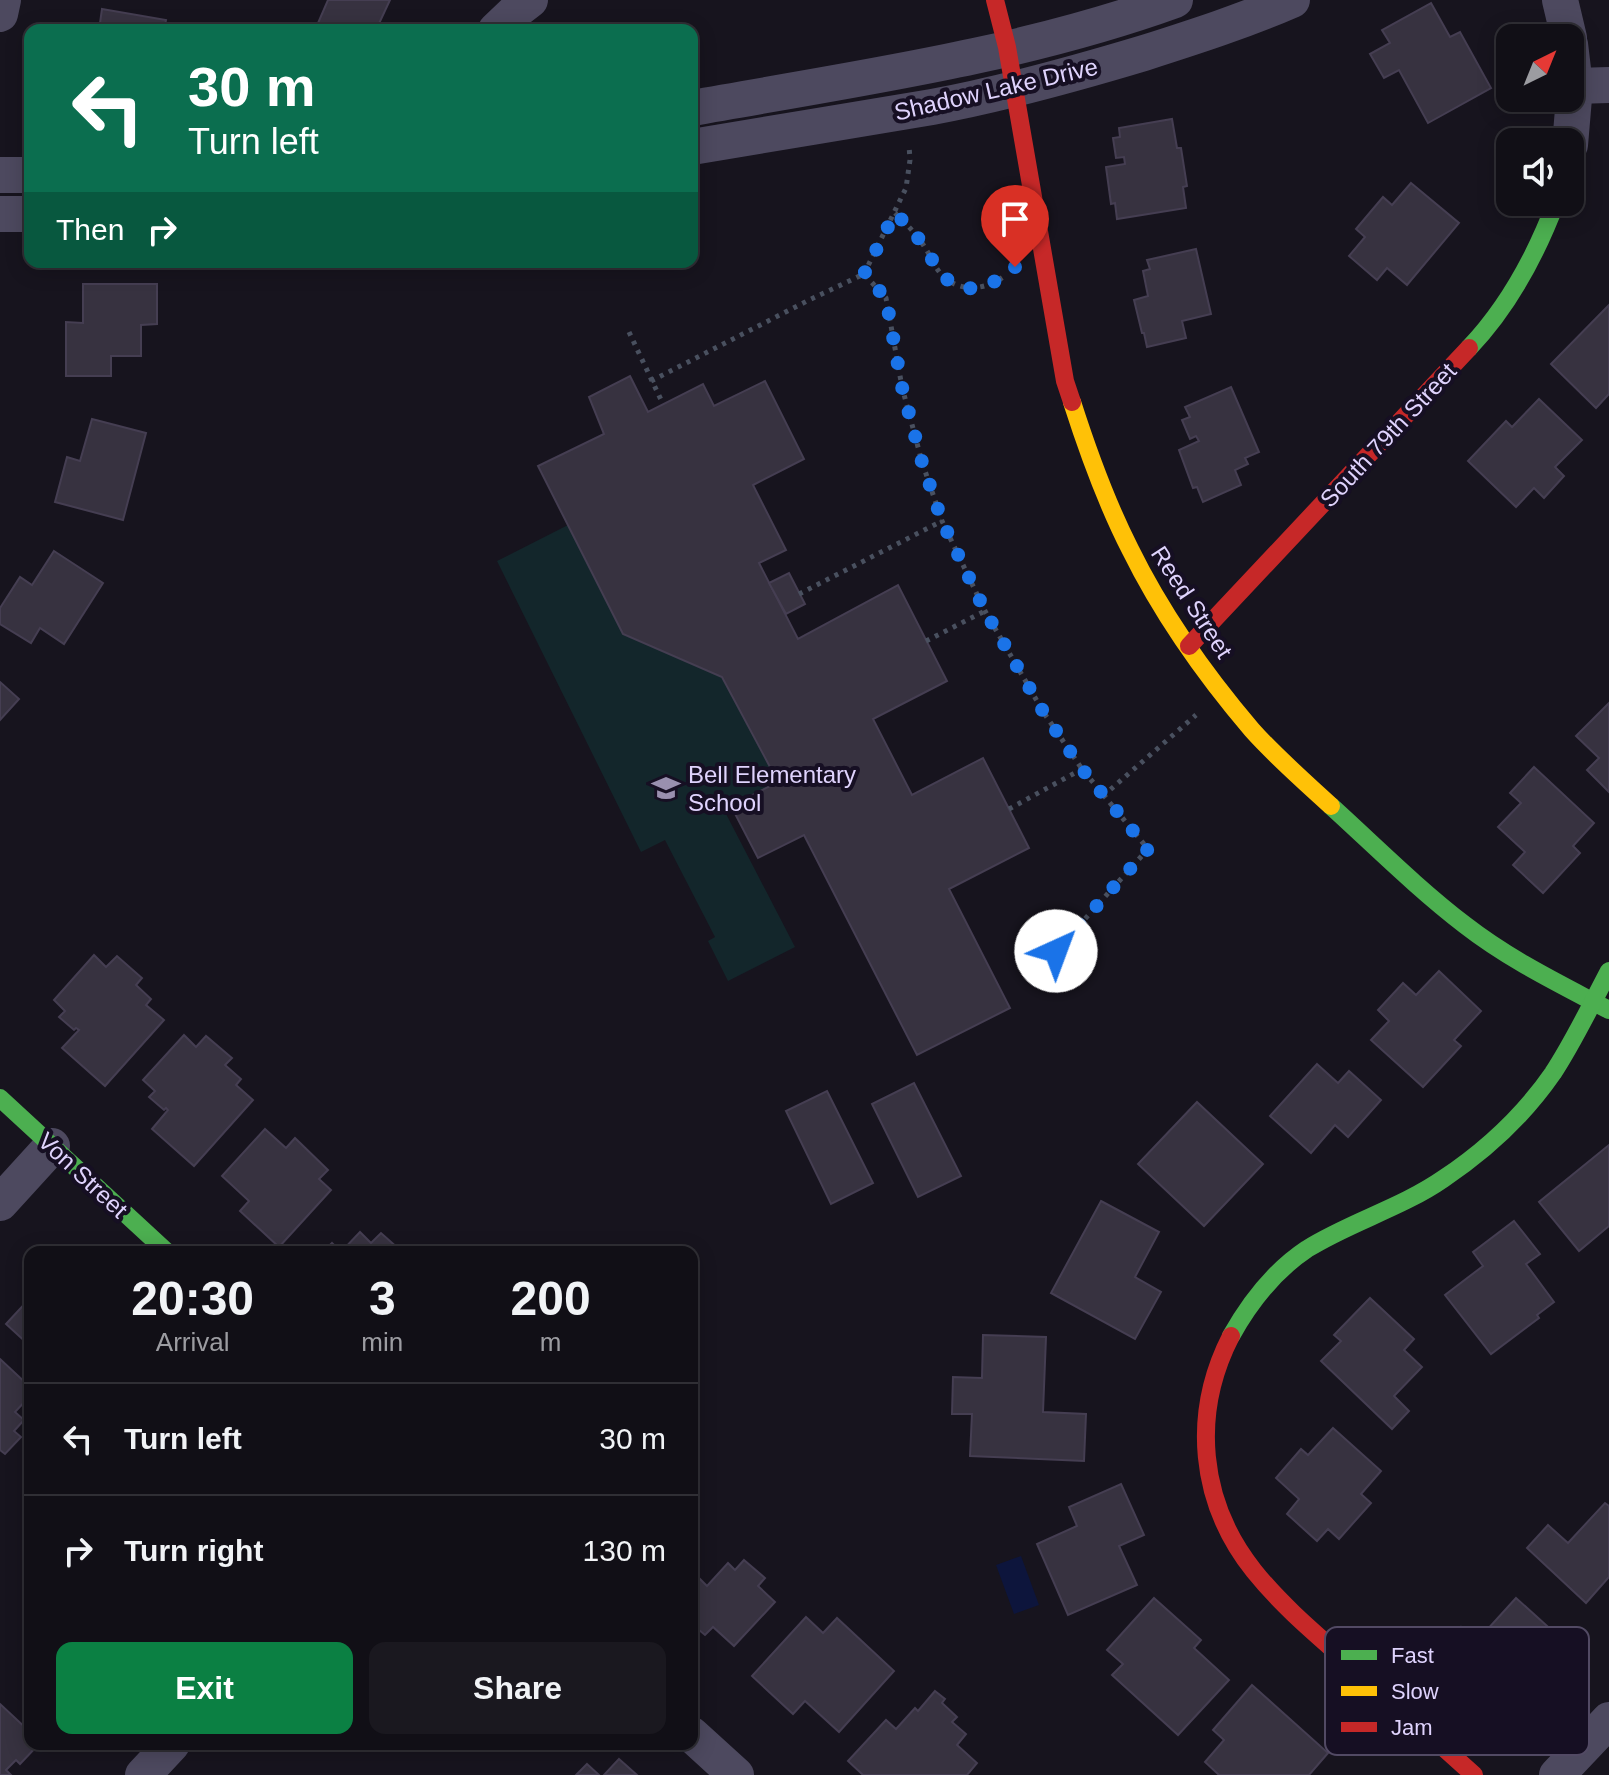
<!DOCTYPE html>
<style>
body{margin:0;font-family:Arial,sans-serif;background:#1a181f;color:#f1f3f6;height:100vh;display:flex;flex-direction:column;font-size:30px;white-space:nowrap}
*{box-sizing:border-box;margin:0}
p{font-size:26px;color:#9c9ca1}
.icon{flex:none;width:44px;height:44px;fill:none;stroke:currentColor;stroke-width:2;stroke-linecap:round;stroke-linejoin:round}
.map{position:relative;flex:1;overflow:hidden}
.details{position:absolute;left:24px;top:1246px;width:674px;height:504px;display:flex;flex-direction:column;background:#110f16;border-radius:16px;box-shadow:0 4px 20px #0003,0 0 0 2px #302f35}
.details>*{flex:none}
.top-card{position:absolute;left:24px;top:24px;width:674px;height:244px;border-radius:16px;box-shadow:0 4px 20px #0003,0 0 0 2px #302f35;background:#0b6e4f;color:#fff;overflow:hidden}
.needle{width:52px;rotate:43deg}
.fabs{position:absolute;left:1496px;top:24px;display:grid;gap:16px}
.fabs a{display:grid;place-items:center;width:88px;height:88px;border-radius:16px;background:#110f16;box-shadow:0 4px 20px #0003,0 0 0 2px #302f35;font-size:40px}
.pin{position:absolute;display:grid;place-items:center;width:68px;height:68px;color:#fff;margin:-82px -34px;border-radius:50% 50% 50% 0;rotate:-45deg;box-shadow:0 0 8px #0007}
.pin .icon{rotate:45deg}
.me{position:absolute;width:88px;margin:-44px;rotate:43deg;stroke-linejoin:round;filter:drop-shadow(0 0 6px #0008)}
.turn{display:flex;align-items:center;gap:28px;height:168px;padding:0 32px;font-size:36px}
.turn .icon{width:104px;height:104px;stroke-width:2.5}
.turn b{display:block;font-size:56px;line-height:68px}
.then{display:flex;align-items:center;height:76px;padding:0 32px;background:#0003;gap:16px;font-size:30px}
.eta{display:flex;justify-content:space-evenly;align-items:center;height:136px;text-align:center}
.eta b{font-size:48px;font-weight:800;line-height:56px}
.primary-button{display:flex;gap:16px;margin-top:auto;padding:16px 32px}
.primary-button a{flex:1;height:92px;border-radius:16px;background:#0b8043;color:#fff;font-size:32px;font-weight:800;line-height:92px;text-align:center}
.primary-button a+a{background:#1a181f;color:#f1f3f6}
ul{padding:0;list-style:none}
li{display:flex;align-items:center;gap:24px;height:112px;padding:0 32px;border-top:2px solid #302f35}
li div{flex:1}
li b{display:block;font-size:30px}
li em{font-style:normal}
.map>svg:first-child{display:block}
.green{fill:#13262b}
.water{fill:#0d153c}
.building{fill:#373240;stroke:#453e52;stroke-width:2}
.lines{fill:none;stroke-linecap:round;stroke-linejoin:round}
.path{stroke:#49505f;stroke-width:5;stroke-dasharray:4 6;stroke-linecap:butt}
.street{stroke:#4d495f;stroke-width:36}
.fast{stroke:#4caf50;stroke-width:18}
.slow{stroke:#ffc107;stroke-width:18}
.jam{stroke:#c62828;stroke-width:18}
.route{stroke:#1a73e8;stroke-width:14;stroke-dasharray:0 25.2}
.labels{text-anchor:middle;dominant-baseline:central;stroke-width:8;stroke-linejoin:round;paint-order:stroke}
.street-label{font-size:24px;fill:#dfd3fd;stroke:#160f23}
.poi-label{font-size:24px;fill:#dfd3fd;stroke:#160f23;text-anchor:start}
.key{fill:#160f23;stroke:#524a64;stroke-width:2}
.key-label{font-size:22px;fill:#dfd3fd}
</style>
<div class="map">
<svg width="1609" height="1775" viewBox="0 0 1609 1775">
<rect width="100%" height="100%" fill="#17141e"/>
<path class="green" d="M568,525L623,634L722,677L778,782L724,810L795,947L728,981L708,941L715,937L665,840L641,852L497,561Z"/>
<path class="water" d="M1021,1556L1039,1605L1014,1614L996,1565Z"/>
<g class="building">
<path d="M328,0H390L376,30H315Z"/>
<path d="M1431,3L1450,37L1460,32L1491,88L1428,123L1399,70L1384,78L1370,54L1390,43L1382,30Z"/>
<path d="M102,9L166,20L164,30H99Z"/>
<path d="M1172,119L1177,148H1181L1187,186L1183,187L1186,208L1117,219L1115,203L1111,204L1106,167L1125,164L1124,157L1116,158L1113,138L1120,137L1119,128Z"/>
<path d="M1411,183L1459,223L1407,285L1387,268L1377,280L1349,256L1365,237L1356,229L1383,197L1392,205Z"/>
<path d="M1196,249L1211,314L1182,321L1186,338L1147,347L1144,333H1142L1134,300L1148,296L1143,271L1150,269L1147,260Z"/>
<path d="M83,284H157V324L141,325V356H111V376H66V322L83,323Z"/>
<path d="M1609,305V394L1596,408L1551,364Z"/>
<path d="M630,376L648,412L703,384L714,406L765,381L804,459L753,485L786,550L759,563L798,639L898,585L947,681L873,719L912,795L983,758L1029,848L949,889L1010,1008L917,1055L804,835L758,858L731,806L778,782L722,677L623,634L538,466L604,434L589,397Z"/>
<path d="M1231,387L1259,452L1245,458L1248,464L1235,470L1241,485L1203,502L1197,487L1193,488L1179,450L1199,441L1196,436L1190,439L1182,420L1190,417L1185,407Z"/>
<path d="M1539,399L1582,440L1555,467L1564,476L1544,498L1534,488L1516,507L1468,461L1506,421L1512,427Z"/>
<path d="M92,419L146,433L123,520L55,502L67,457L80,461Z"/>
<path d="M54,551L103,583L64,644L40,628L31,643L0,624V608L20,577L32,585Z"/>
<path d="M789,573L805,604L786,614L769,583Z"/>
<path d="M0,682L19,699L0,720Z"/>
<path d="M1609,703V792L1587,770L1599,758L1576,736Z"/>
<path d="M1534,767L1594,823L1573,846L1580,853L1543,893L1513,865L1525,852L1498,827L1521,803L1510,793Z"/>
<path d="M94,955L106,967L117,956L142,978L136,985L151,999L146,1005L164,1020L105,1086L62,1048L79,1030L76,1028L74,1030L59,1017L65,1011L54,1000Z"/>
<path d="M1439,971L1481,1011L1454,1040L1461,1046L1423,1087L1371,1040L1389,1021L1378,1010L1403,983L1416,995Z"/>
<path d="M184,1035L196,1047L206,1036L232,1058L225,1065L241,1079L236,1085L253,1100L194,1166L152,1129L168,1110L166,1108L164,1110L149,1097L155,1091L143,1080Z"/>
<path d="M1317,1064L1338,1083L1349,1071L1381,1100L1348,1137L1335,1125L1311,1153L1270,1116Z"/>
<path d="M914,1083L961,1176L918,1197L872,1104Z"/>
<path d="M827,1091L873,1183L831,1204L786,1111Z"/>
<path d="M1197,1102L1263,1164L1204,1226L1138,1164Z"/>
<path d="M265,1129L286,1148L295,1138L328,1170L319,1179L331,1190L279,1247L240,1211L249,1201L222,1176Z"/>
<path d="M1609,1145V1226L1579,1251L1539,1202Z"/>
<path d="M1101,1201L1159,1232L1135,1277L1161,1292L1135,1339L1051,1293Z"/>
<path d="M1514,1221L1540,1254L1526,1264L1554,1302L1537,1315L1539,1318L1491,1354L1445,1295L1483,1266L1473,1252Z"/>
<path d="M360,1232L371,1243L381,1233L399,1249L396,1252H341Z"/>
<path d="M332,1243L341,1252H323Z"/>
<path d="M30,1298V1346L6,1324Z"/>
<path d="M1370,1298L1414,1339L1404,1350L1422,1367L1394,1396L1409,1411L1392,1429L1321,1361L1341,1341L1334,1335Z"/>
<path d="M983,1335L1046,1337L1043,1412L1086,1414L1084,1461L970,1456L972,1414H952L953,1377L982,1378Z"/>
<path d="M0,1359L30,1387V1396L15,1412L24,1420L14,1431L21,1437L5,1454L0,1450Z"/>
<path d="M1333,1428L1381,1471L1361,1494L1371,1503L1339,1539L1328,1529L1317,1541L1287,1514L1299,1499L1276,1478L1301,1449L1308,1455Z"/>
<path d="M1121,1484L1144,1535L1119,1546L1137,1585L1068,1615L1037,1544L1077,1526L1069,1507Z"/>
<path d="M1605,1503L1609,1506V1577L1586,1603L1527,1548L1548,1525L1568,1543Z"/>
<path d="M744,1560L765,1578L758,1586L775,1602L734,1646L713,1627L705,1635L692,1624V1575L694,1573L707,1586L728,1563L735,1570Z"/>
<path d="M1154,1598L1201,1640L1194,1648L1229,1680L1178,1735L1112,1675L1123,1664L1107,1650Z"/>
<path d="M1516,1598L1567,1644L1531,1684L1521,1676L1495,1705L1437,1653L1461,1627L1476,1642Z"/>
<path d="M806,1617L823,1633L837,1618L894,1671L839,1732L805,1701L793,1714L752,1676Z"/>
<path d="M1252,1685L1328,1753L1309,1775H1219L1205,1762L1224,1740L1213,1730Z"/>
<path d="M935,1691L945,1699L942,1703L957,1717L952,1722L966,1734L957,1745L977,1763L967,1775H863L848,1761L886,1720L896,1729L915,1708L918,1711Z"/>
<path d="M0,1704L30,1732V1744H39L20,1764L16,1760L6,1770L11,1775H0Z"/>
<path d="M619,1759L637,1775H604Z"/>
<path d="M587,1764L599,1775H576Z"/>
</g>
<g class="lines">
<g class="path">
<path d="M895,213C905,223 916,233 924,246C931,256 935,269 944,277C963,294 989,289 1007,274"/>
<path d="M864,274L906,188L910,160L909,145"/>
<path d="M629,332L663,404"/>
<path d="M651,381L809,300L864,274L886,298L902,387L922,462L942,521L985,611L1044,713L1082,769L1148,849L1056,951"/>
<path d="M799,594L942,521"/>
<path d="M926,641L985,611"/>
<path d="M1103,796L1196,715"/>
<path d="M1009,809L1082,769"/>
</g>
<g class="street">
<path d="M1560,0L1569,38"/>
<path d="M0,14L3,0"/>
<path d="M496,30L517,10L530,0"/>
<path d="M1570,44L1575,86L1570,145"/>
<path d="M1575,86L1609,85"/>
<path d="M692,108C854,79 1020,56 1175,0"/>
<path d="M692,147C772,133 852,121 932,107C1003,94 1074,74 1144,53C1194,37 1244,21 1292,0"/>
<path d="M0,175H30"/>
<path d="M0,214H30"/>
<path d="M0,1203L52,1146"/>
<path d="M692,1735L736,1775"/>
<path d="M143,1775L172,1744"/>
<path d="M1557,1775L1609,1720"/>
</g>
<g class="fast">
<path d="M1469,348C1508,307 1536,255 1556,202"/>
<path d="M1331,806C1375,846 1418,889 1465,925C1510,960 1560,984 1609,1010"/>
<path d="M0,1098L167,1252"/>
<path d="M1231,1336C1250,1302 1274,1271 1307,1249C1350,1222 1401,1208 1443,1179C1485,1151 1524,1115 1553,1073C1574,1041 1591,1005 1609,971"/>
</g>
<path class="slow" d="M1072,402C1088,452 1106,502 1130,549C1161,612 1206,676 1252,730C1276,757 1305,782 1331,806"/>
<g class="jam">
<path d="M995,0L1007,47L1065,381L1072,402"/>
<path d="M1189,646L1469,348"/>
<path d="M1231,1336C1191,1414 1199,1502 1254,1571C1282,1606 1317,1635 1351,1665C1392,1701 1433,1738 1474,1775"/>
</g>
</g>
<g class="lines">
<path class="route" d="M1015,267C993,286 964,300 942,274C933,264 929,252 921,242C913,231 904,222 895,213L864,274L886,298L902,387L922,462L942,521L985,611L1044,713L1082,769L1148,849L1056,951"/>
</g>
<defs>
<symbol id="school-bare" viewBox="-9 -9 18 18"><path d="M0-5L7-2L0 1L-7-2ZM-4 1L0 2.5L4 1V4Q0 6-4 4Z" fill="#9990af" stroke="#160f23" stroke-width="2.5" paint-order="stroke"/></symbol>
</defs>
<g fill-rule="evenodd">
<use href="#school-bare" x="646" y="768" width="40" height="40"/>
</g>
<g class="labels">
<g class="street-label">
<text transform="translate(996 89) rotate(-13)">Shadow Lake Drive</text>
<text transform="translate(1388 435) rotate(-47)">South 79th Street</text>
<text transform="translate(1192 602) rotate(57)">Reed Street</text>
<text transform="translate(83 1175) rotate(43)">Von Street</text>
</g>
<g class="poi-label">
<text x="688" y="774">Bell Elementary<tspan x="688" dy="28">School</tspan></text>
</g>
</g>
<rect x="1325" y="1627" width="264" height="128" rx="12" class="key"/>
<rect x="1341" y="1650" width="36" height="10" fill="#4caf50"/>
<rect x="1341" y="1686" width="36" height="10" fill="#ffc107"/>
<rect x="1341" y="1722" width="36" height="10" fill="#c62828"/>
<g class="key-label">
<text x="1391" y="1663">Fast</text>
<text x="1391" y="1699">Slow</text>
<text x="1391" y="1735">Jam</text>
</g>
</svg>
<div class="fabs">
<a><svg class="needle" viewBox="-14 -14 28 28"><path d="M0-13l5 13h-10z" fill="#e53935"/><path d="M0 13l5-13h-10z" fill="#9c9ca1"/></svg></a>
<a><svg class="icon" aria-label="sound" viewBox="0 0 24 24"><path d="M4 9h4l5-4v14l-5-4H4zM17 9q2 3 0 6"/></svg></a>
</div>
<div class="pin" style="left:1015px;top:267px;background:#d93025"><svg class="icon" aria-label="arrive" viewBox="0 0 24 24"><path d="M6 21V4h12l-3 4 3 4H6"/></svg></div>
<svg class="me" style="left:1056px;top:951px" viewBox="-20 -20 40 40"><circle r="19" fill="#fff"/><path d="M0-13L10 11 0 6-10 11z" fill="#1a73e8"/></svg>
<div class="top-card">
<div class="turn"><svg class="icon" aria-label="left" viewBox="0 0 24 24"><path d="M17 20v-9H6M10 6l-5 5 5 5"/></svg><div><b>30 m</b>Turn left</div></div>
<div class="then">Then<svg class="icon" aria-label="right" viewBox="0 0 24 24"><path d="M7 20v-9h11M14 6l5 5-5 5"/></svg></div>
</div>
<section class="details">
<div class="eta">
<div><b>20:30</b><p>Arrival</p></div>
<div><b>3</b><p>min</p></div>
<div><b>200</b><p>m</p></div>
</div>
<ul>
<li><svg class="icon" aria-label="left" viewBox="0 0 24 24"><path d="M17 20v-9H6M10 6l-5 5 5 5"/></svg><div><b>Turn left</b></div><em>30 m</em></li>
<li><svg class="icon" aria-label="right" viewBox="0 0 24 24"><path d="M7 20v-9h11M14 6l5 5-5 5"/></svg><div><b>Turn right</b></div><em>130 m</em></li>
</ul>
<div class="primary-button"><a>Exit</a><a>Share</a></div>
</section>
</div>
